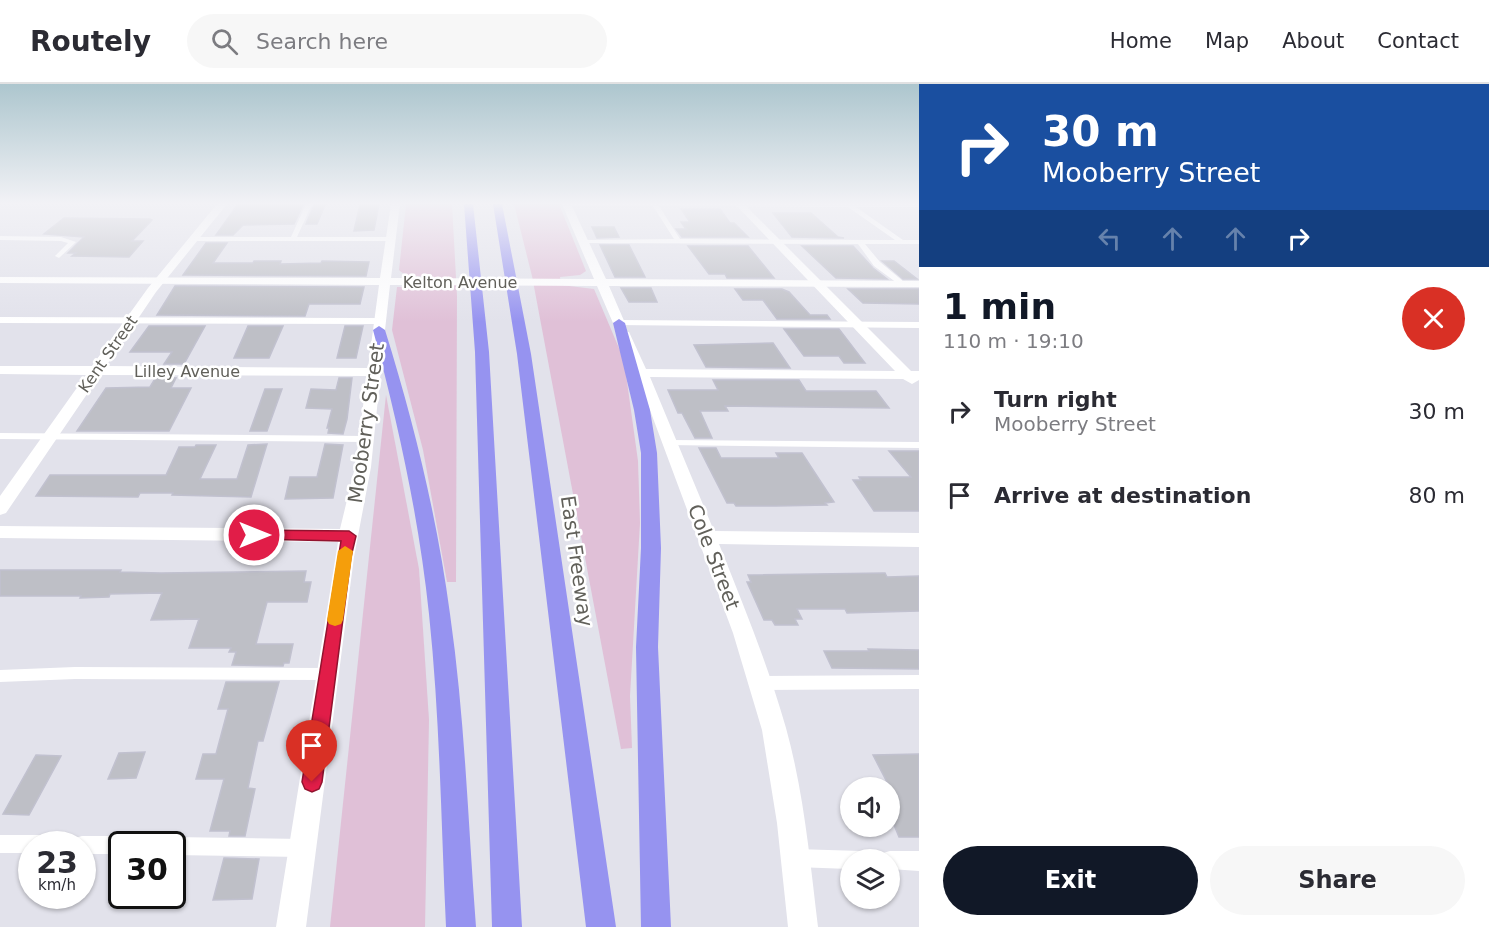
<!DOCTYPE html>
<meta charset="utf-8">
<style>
body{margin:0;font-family:"DejaVu Sans",sans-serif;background:#f7f7f7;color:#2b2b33;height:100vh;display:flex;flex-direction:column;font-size:22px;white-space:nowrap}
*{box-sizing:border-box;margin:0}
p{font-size:20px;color:#7c7c81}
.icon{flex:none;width:33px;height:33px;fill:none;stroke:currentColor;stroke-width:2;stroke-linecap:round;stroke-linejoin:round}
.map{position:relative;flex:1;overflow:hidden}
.details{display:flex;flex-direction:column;background:#fff;width:570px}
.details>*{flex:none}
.banner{background:#1a4fa0;color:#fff;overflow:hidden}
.buttons{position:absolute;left:840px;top:693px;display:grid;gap:12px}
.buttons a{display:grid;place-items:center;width:60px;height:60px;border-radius:50%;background:#fff;box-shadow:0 2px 4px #0004;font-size:30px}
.speed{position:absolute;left:18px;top:747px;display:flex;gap:12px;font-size:30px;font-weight:700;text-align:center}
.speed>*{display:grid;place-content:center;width:78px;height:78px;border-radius:50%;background:#fff;box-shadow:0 2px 4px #0004;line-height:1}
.speed small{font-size:15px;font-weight:400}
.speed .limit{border:3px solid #111;border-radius:9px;background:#fff;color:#111}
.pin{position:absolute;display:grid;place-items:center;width:51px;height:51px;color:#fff;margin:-62px -26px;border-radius:50% 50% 50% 0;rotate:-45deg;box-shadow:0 0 6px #0007}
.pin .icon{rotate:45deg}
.me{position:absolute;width:66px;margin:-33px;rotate:90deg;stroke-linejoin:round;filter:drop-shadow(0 0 4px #0008)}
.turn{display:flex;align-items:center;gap:21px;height:126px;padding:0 24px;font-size:27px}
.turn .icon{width:78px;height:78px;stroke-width:2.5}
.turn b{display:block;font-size:42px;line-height:51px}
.lanes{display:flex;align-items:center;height:57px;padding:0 24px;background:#0003;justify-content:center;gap:30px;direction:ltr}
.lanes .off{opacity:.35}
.round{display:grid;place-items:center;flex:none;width:63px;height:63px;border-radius:32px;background:#f7f7f7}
.headline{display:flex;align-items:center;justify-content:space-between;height:102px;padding:0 24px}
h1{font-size:36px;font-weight:800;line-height:45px;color:#111827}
.primary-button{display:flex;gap:12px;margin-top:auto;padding:12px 24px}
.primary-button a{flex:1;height:69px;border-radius:36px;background:#111827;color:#fff;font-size:24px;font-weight:800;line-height:69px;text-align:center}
.primary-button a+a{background:#f7f7f7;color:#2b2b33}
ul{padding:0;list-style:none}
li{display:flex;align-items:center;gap:18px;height:84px;padding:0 24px}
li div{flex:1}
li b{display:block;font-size:22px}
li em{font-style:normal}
header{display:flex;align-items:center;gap:36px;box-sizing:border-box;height:84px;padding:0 30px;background:#fff;border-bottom:2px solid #e1e1e2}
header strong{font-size:28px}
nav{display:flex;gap:33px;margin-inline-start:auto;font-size:21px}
.search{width:420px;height:54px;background:#f7f7f7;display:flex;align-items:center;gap:15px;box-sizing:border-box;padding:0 21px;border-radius:33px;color:#7c7c81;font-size:22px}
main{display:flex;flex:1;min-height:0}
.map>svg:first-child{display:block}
.green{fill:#e0c0d7}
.building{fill:#bebfc6;stroke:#c1c1cf;stroke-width:1.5}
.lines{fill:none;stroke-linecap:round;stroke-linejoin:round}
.lane{fill:#fff;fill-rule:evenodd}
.street{fill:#fff;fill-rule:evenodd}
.secondary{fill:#fff;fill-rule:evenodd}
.highway{fill:#9693f0;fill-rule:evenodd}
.route{fill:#e11d48;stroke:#92132f;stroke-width:1.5}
.slow{fill:#f59e0b}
.labels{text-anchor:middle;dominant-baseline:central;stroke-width:5;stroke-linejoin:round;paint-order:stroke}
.far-street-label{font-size:16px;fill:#61605a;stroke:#fff}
.street-label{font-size:20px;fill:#61605a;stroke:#fff}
</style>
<header>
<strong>Routely</strong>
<div class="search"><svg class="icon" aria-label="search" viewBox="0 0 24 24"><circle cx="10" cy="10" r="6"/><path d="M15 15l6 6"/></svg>Search here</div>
<nav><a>Home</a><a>Map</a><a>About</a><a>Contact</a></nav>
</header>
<main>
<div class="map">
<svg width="919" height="843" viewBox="0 0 919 843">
<rect width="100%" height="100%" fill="#e2e2eb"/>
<g class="green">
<path d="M406,120H452L457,212L456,498H447L423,366L392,246L397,203H433L432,192C422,192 406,194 399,186Z"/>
<path d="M514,120H559L586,187L580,191L560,193L561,201L594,205L624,276L638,377L640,439L630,612L632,664L621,665L532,192Z"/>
<path d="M386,311L419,485L429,636L425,843H330Z"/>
</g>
<g class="building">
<path d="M238,120L255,121H303L294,140L243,141L233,151H216Z"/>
<path d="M360,120H379L374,146L354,147Z"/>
<path d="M314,121H325L317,140H306Z"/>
<path d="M681,125H720L730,139H734L748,153H682L676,145H686L681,138H690Z"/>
<path d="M773,129H811L838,153L844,154L792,153Z"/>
<path d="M64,134L150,135L152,136L132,157H143L129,173L72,172L76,169H68L84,153L44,150Z"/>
<path d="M592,143H614L619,153L597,154Z"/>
<path d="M206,159H227L213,179H253L254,177H281L280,180L321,179L322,177L369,178L366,192L183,191Z"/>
<path d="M600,161H629L645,193H615Z"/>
<path d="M688,162H748L774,194H727L725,190H709Z"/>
<path d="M802,162H853L873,184L887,195L836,194Z"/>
<path d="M882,177H894L917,195H903Z"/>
<path d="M175,202L364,203L360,220H309L305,232L157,231Z"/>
<path d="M621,204H651L657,218H629Z"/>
<path d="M735,205H782L789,208L810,231H827L830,235H777L763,216H743Z"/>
<path d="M848,205H919V220L863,219Z"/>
<path d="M149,242H205L184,280H164L172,268H130Z"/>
<path d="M248,242H283L269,274H234Z"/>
<path d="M345,242H363L356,274H337Z"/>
<path d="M784,245H839L865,279H844L839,272H804Z"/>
<path d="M773,259L790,284L706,283L694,261Z"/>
<path d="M156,293L176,294L171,304H191L169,347H77L106,304L150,303Z"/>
<path d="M339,294H352L347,335L343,350L328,349L329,344H327L332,325L306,324L311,305L336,306Z"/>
<path d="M713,296H799L806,307H876L889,324L725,322L728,327H700L712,354H695L682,329H678L668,306H718Z"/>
<path d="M265,305H282L267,347H250Z"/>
<path d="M267,360L251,413L172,411L173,409H140L138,413L36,412L50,391H166L179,363H195L196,361H216L200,395H237L248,361Z"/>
<path d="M325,360L343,361L333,414L285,415L290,393H317Z"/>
<path d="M699,364H716L721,374H779L776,369H802L834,418L825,419L827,421L776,422H736L734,419H727Z"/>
<path d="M889,367H919V427H874L853,396H861L859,393H911Z"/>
<path d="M0,486H121L120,488L161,489L306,487L304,498H311L307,518H267L256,560H293L289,579H284L283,582L232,581L236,568H229L231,564H189L199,535L151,536L162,509L110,510L109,513L80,514L81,512H0Z"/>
<path d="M885,489L887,493L919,492V527L847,529L845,525H797L802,535H795L798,541H775L772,536H764L747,498H751L748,491Z"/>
<path d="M868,565L919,566V585L832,584L824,567H869Z"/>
<path d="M226,598H279L263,657H258L248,704L255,705L245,752H229L230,747H210L224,695H196L203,670H216L228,625H218Z"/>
<path d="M145,668L136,694L108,695L119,669Z"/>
<path d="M919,670V753H899L894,741H890V704L873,671Z"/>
<path d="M36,671L61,672L29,731L3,730Z"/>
<path d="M224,774L259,775L252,815L213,816Z"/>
</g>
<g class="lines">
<g class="lane">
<path d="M306,120H312L297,153H391L394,155L391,157H193L190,155L193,153H291Z"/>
<path d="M564,120H919V123H856L903,156H919V160H865L880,178L904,198L905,200L901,202L874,182L858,160L583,159L580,157L581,156L674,155L653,122H567ZM659,122L848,123L895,156L680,155Z"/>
<path d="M0,152L61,153L76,158L59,174L55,172L68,159L61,157L0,156Z"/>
<path d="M0,233L380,234L384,237L380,240L0,239Z"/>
<path d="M619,236L919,238V244L616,241V237Z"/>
<path d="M0,349L366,352L371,355L366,358L0,355Z"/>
<path d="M670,356L919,358V364L666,361L665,359Z"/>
<path d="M75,583L327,584L332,585L335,590L332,595L327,596L75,595L0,598V586Z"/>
<path d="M919,591V605L759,606L754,604L751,599L754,594L759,592Z"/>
<path d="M0,751H52L59,753L61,760H32V769H0Z"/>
<path d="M82,752H122L129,754L131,760H122V770H82V760H73L75,754Z"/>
<path d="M172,753L303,755L310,757L312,764L310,771L303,773L172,771V760H163L165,755Z"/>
<path d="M795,765L861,767L868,769L870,776H850V785L795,783L788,781L786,774L788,767Z"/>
<path d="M890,767H919V787L890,785V776H881L883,769Z"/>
</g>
<g class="street">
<path d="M217,120H227L156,208L106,282L368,284L373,246L379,242L385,246L371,383L354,473L306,843H276L338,458L0,454V442L340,445L355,383L367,292L100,291L6,429L0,431V412L86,291L0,290V282H92L148,204Z"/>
<path d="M735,120H744L911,287H919V296L912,300L903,295L650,293L714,447L919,449V463L719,460C743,520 768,581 786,644C804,709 810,777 818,843H788L777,739L762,646L733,549L644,310L618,251L624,247L629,248L646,285L895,287Z"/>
</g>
<path class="secondary" d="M391,120H400L391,194L594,195L562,120H571L606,195L919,197V203L609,202L625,239L619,243L613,239L597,202L390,201L385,246L379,250L373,246L379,201L0,199V193L380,194Z"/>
<g class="highway">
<path d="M464,120H473L489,268L522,843H492L475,268Z"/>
<path d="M493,120H502L531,270L616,843H586L517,270Z"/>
<path d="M619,235L625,239L650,326L657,369L661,464L658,563L671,843H641L636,563L641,464V369L634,326L613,239Z"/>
<path d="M379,242L385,246C414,339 437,433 450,530C465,634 468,739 476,843H446C441,739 440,634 429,530C419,434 398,339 373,246Z"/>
</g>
</g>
<linearGradient id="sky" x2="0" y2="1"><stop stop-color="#adc6ce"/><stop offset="0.5" stop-color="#f2f2f6"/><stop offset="1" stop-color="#f2f2f6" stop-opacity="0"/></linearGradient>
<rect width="919" height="238" fill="url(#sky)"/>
<path class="route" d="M254,446L349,447L356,452L351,473L322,698L319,705L312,708L305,705L302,698L341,457L249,455L246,451L249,448Z"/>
<path class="slow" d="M345,462L353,467L343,536L341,540L335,542L329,540L327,536L338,467Z"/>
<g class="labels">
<g class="far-street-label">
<text x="460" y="198">Kelton Avenue</text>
<text transform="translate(108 270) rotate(-55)">Kent Street</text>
<text x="187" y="287">Lilley Avenue</text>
</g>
<g class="street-label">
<text transform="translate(366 339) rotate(-82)">Mooberry Street</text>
<text transform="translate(714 473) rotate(69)">Cole Street</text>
<text transform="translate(577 477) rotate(82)">East Freeway</text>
</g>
</g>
</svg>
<div class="buttons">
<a><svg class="icon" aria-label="sound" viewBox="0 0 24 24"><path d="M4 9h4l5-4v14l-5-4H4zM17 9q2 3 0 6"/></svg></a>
<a><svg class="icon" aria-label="layers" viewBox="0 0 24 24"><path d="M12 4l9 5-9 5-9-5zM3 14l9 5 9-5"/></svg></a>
</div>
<div class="speed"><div>23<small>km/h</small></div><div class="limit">30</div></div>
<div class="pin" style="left:312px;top:698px;background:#d93025"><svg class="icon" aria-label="arrive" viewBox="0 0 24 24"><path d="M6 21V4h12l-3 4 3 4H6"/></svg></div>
<svg class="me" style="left:254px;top:451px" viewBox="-20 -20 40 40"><circle r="17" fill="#e11d48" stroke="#fff" stroke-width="3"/><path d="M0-11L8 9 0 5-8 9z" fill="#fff"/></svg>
</div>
<section class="details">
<div class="banner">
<div class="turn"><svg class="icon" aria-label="right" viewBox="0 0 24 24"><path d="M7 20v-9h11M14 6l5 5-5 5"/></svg><div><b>30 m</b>Mooberry Street</div></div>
<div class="lanes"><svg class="icon off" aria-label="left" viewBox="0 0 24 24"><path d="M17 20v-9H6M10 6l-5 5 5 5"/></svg><svg class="icon off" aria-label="ahead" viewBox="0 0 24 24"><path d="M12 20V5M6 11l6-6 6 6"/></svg><svg class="icon off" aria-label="ahead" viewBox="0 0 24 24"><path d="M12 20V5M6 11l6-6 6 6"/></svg><svg class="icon" aria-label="right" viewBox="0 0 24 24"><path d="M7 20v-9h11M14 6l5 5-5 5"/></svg></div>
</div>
<div class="headline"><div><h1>1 min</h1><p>110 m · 19:10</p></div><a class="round" style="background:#d93025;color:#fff"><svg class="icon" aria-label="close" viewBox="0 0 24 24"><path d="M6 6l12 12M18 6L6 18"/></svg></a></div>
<ul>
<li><svg class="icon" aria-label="right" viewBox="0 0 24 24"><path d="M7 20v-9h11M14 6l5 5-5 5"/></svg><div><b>Turn right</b><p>Mooberry Street</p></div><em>30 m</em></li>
<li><svg class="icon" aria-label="arrive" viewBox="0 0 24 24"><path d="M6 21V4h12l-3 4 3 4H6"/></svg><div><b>Arrive at destination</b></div><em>80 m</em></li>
</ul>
<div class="primary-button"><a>Exit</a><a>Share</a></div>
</section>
</main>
